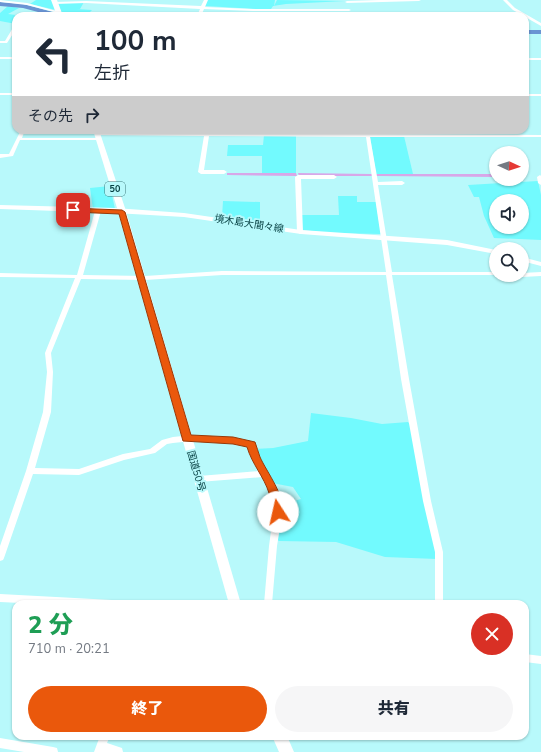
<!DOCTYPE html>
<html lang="ja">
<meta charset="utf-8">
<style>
body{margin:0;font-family:"Nunito Sans","Noto Sans JP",sans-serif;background:#f6f6f7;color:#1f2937;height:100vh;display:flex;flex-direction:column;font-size:15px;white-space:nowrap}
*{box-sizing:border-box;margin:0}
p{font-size:13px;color:#747a83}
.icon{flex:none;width:22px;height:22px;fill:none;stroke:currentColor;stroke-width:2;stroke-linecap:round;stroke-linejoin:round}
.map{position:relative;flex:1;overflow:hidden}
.panel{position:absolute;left:12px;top:600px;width:517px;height:140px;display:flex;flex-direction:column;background:#fff;border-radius:12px;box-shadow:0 1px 3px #0004}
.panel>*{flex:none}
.banner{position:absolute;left:12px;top:12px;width:517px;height:122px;border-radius:12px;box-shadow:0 1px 3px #0004;background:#fff;color:#1f2937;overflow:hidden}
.needle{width:26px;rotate:93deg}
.fabs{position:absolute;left:489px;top:146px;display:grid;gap:8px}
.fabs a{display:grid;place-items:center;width:40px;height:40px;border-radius:50%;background:#fff;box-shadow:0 1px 3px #0004;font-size:20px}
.pin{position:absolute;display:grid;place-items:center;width:34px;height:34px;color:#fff;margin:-17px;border-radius:8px;box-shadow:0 2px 6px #0006}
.me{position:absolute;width:44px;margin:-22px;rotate:350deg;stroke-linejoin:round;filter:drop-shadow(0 0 3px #0008)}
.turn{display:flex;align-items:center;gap:14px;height:84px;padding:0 16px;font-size:18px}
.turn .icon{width:52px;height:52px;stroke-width:2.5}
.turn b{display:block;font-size:28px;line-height:34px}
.then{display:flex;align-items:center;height:38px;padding:0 16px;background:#0003;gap:8px;font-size:15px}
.round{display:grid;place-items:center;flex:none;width:42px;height:42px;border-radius:21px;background:#f6f6f7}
.overview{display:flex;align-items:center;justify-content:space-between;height:68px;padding:0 16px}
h1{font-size:24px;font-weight:800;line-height:30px;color:#1e9e55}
.button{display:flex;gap:8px;margin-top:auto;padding:8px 16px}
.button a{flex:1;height:46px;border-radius:24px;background:#ea580c;color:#fff;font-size:16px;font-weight:800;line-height:46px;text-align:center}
.button a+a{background:#f6f6f7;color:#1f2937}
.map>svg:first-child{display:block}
.built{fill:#72fafe;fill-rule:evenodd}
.forest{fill:#d8a7e8}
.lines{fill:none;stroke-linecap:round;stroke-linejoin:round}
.river{fill:#6a94d3;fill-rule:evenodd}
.minor{fill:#fff;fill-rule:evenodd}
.major{fill:#fff;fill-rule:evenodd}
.highway{fill:#fff;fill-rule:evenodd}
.route{fill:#ea580c;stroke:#983908}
.labels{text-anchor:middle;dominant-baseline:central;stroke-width:4;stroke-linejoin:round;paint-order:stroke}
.shield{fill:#b8f9fb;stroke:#3a7678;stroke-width:1}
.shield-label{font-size:9px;font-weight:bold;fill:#043e40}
.street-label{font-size:10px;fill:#043e40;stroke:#b8f9fb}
</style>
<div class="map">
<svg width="541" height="752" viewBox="0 0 541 752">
<rect width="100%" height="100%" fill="#b8f9fb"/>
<g class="built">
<path d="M36,0H52L56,10L30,4Z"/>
<path d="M207,0H275L274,6L277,0L345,1L286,4L273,6L271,9H256L206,6H204Z"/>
<path d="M84,2L80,9H77L92,10L88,14L61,12L58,3Z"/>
<path d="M8,6L19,8L8,14L16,15L14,16L16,17V24L0,21V13Z"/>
<path d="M264,135H296V173H262V156H227L228,145H263Z"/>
<path d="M370,136H404L413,174H376Z"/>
<path d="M538,181L541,195V240L494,238L484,216L479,197H474L468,185ZM496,201H522V227H496Z"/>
<path d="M110,186L115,209H93L90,188Z"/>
<path d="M338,196H357V202H376L381,234L331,233L302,230V215H339Z"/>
<path d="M223,201L260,202V224L222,217Z"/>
<path d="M311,413L351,418L382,424L408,422L412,426L437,559L385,557L336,542L279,541L276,539L280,505L301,499L293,487L272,483L254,449L273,448L308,441Z"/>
</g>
<g class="forest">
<path d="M227,173H296L297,176L227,175Z"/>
<path d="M298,173L372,174V176H299Z"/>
<path d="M376,174H496V177L376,176Z"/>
</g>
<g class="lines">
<g class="river">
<path d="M0,2L23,4L53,12L74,14L77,16H53L23,8L0,6Z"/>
<rect x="525" y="30" width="16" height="4"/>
</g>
<g class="minor">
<path d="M0,0L27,3L60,12L58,13L27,5L0,2Z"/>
<path d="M204,0H208L205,7L253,9H349L351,10L349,11H253L204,9L201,16H197L200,9L86,3L55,4L53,3L55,2L86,1L201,6Z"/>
<path d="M379,0H421L419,1L347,3L345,2L347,1Z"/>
<path d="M503,0H507L515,8L541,23V26L513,10Z"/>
<path d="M14,26H16V29L7,43H0V41H5Z"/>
<rect x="0" y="57" width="16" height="2"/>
<rect x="525" y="58" width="16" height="2"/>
<rect x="0" y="93" width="16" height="2"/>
<rect x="525" y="94" width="16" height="2"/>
<path d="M21,130H25L22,138H99L101,139L99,140H20L13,156L0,158V154H9Z"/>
<path d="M205,130H209V133L365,134V130H369L370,134L541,135V137H370L378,182L402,181L405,183L402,185H378L392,272H496V275H498H392L409,379L431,501L443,552V604H435V552L423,501L401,379L386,275H222L145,280L81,279L51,353L53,372L51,412L35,468L79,469L123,454L150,449L162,440L173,437L192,435L229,437L254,443L260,459L278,490L281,503L282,515L277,546L272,604H264L269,546L274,509L270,490L263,477L199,482L196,481L195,479L196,477L199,476L259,471L252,459L248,447L229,443L192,441L173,443L167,444L155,453L124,460L79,475L33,474L4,558L3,560L0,561V546L26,471L43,412L47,372L45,353L75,278L0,277V273L77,275L95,211L98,209L101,211L83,275L145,276L222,271L386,272L366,137L209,136L204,170H224L227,172L224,174H201L198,172L204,136L97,135L95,134L97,133H204Z"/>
<path d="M298,175H334L337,177L334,179H301L303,232L300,234L297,232L295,177Z"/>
<path d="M540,175L541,176V185L538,183L537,177Z"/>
<path d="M541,272V276L522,277L519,275H522V273Z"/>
<path d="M0,594L112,600L115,601L116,604H42L0,602Z"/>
<path d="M525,654L541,656V664L525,662Z"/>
<path d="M100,736H110L107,743L122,748L123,752H94Z"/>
<path d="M0,738L53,747L57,748L58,752H24L0,748Z"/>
</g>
<g class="major">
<path d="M0,205L115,208L184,213L301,230L447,240L496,250V254L447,245L301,234L184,217L115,213L0,209Z"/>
<path d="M522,257L541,262V266L522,261Z"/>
</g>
<g class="highway">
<path d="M51,0H57L63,16H57Z"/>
<path d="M93,130H99L125,208L241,604H229L117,208Z"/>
<path d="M272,736H287L294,752H279Z"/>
</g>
</g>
<path class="route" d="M70,208L122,210L125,212L191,435L233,437L255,442C257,447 258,452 260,457C266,471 289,501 281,515H274C270,508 272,500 269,493C264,477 252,464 247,447L233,444L183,441L119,214L73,212H70Z"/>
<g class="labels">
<rect class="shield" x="105" y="182" width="20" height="14" rx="3"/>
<g class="shield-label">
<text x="115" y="189">50</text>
</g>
<g class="street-label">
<text transform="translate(249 224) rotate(9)">境木島大間々線</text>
<text transform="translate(196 471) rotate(74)">国道50号</text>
</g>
</g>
</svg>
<div class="fabs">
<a><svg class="needle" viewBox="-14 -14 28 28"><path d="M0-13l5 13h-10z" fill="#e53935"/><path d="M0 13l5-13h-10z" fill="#747a83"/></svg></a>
<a><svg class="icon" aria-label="sound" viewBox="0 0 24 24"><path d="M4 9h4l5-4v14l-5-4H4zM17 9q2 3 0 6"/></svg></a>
<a><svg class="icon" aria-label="search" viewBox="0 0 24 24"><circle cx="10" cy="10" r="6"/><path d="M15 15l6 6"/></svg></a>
</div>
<div class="pin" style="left:73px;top:210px;background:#d93025"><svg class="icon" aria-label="arrive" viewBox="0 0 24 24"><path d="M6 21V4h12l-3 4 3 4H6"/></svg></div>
<svg class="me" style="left:278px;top:512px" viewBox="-20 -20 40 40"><circle r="19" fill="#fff"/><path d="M0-13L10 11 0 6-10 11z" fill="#ea580c"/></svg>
<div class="banner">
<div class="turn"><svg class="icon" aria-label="left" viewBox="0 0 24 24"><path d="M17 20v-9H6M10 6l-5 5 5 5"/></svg><div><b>100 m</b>左折</div></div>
<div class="then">その先<svg class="icon" aria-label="right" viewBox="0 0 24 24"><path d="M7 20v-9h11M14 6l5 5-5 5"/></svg></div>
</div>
<section class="panel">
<div class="overview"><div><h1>2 分</h1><p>710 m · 20:21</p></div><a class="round" style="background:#d93025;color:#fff"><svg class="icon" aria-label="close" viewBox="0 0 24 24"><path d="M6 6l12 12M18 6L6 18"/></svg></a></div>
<div class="button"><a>終了</a><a>共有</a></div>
</section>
</div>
